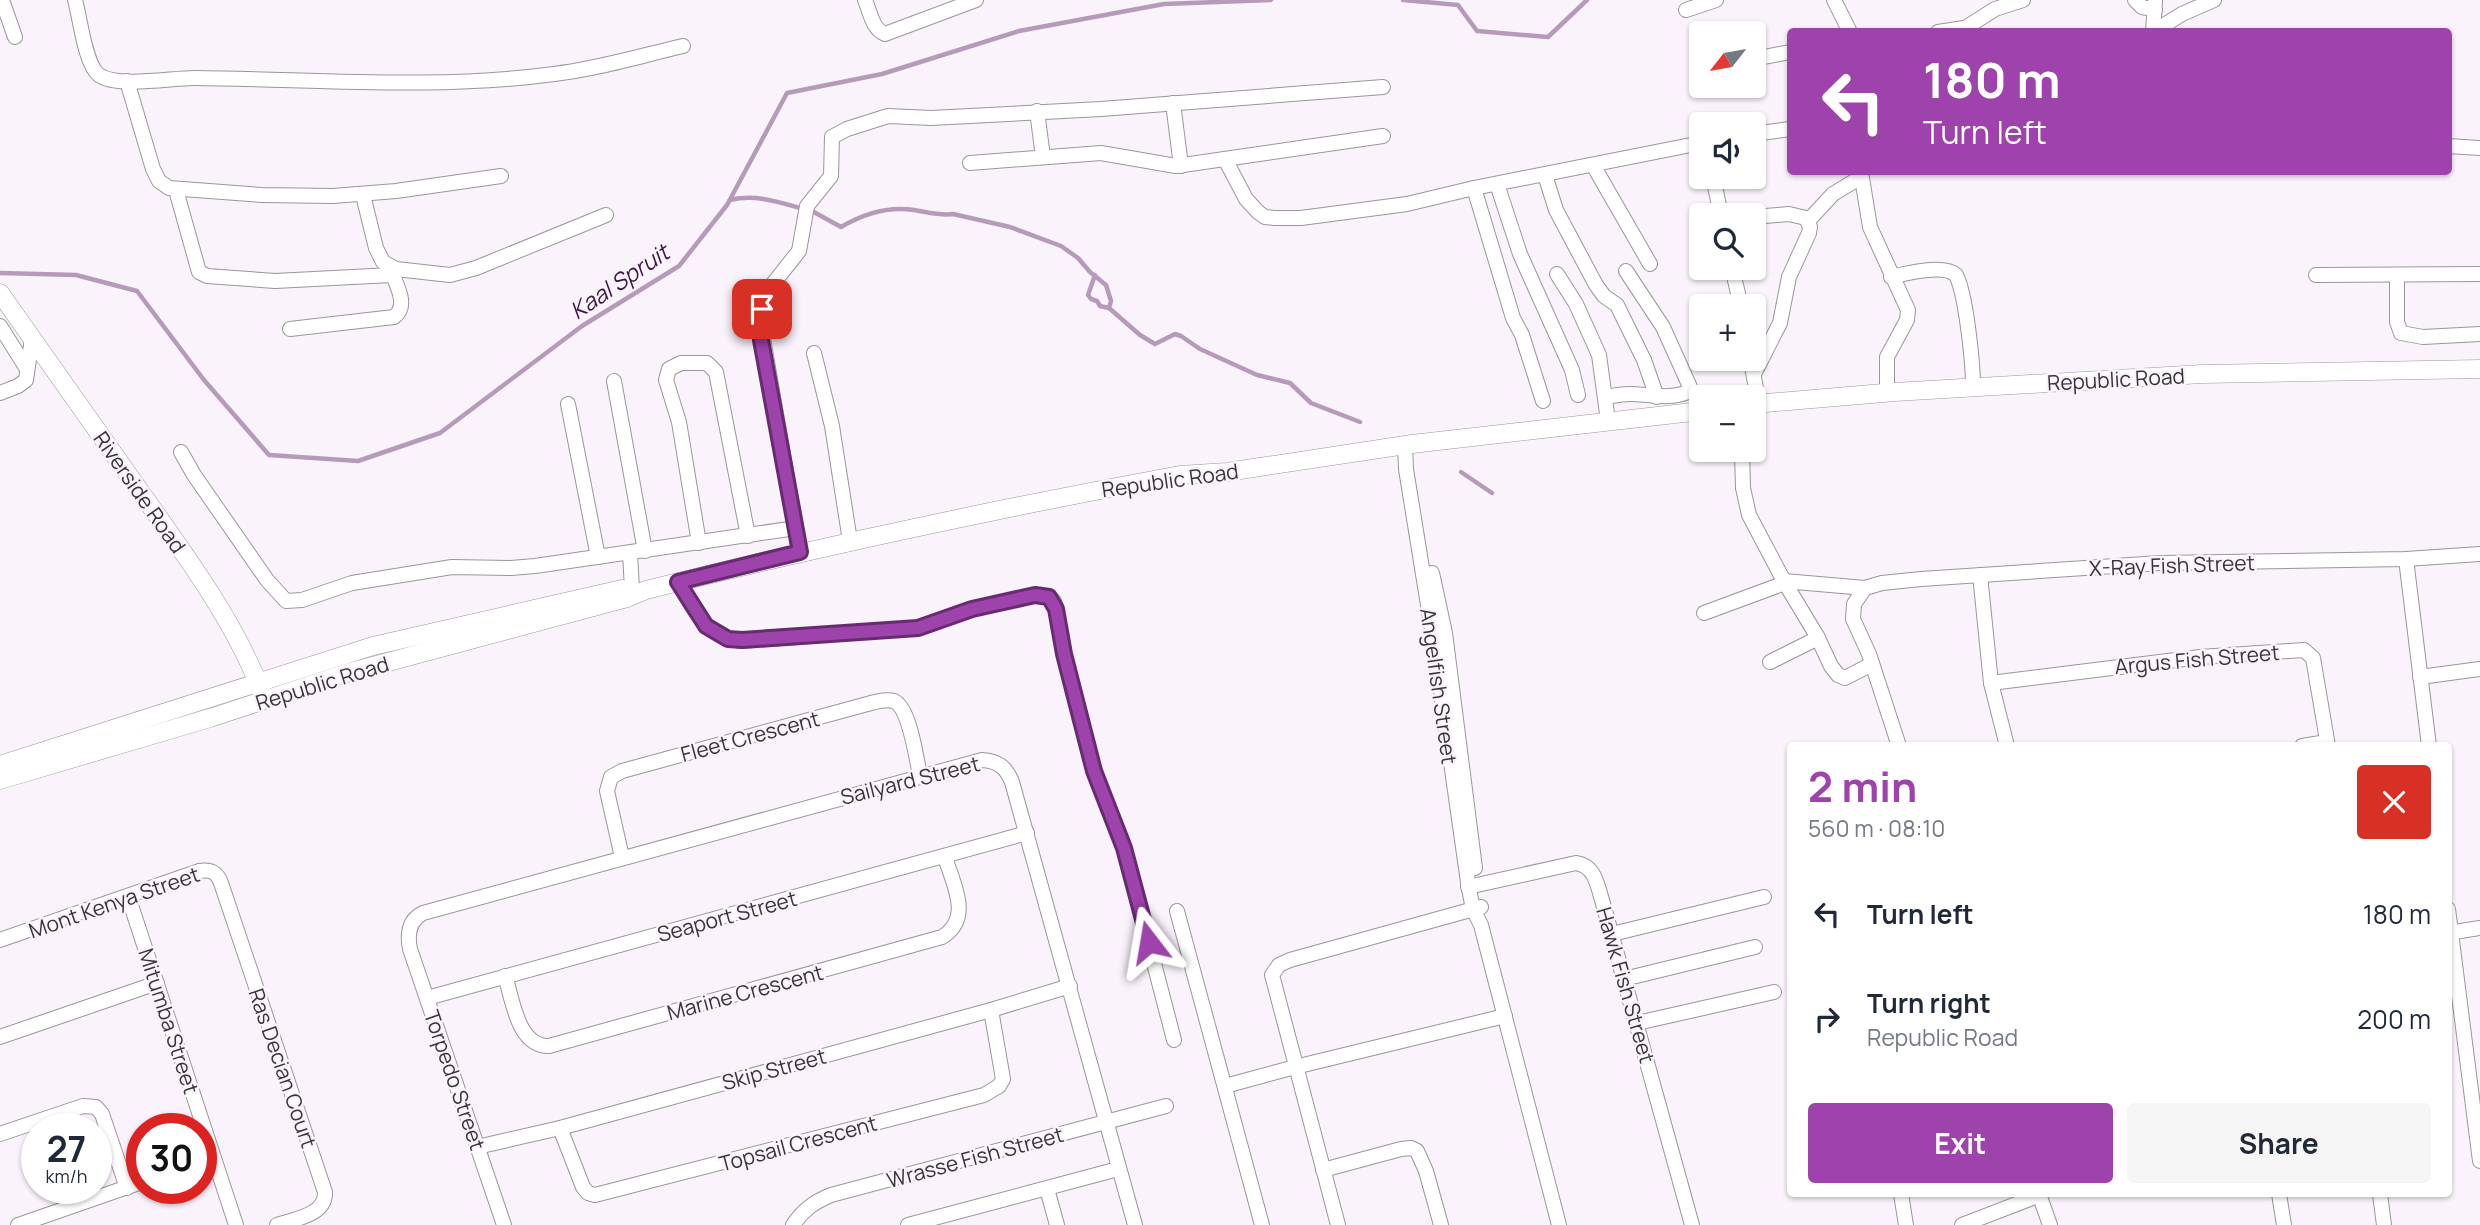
<!DOCTYPE html>
<meta charset="utf-8">
<style>
body{margin:0;font-family:Manrope,sans-serif;background:#f6f6f7;color:#1f2937;height:100vh;display:flex;flex-direction:column;font-size:26px;white-space:nowrap}
*{box-sizing:border-box;margin:0}
p{font-size:23px;color:#747a83}
.icon{flex:none;width:38px;height:38px;fill:none;stroke:currentColor;stroke-width:2;stroke-linecap:round;stroke-linejoin:round}
.map{position:relative;flex:1;overflow:hidden}
.details{position:absolute;left:1787px;top:742px;width:665px;height:455px;display:flex;flex-direction:column;background:#fff;border-radius:7px;box-shadow:0 2px 5px #0004}
.details>*{flex:none}
.guide{position:absolute;left:1787px;top:28px;width:665px;height:147px;border-radius:7px;box-shadow:0 2px 5px #0004;background:#9e42ac;color:#fff;overflow:hidden}
.needle{width:46px;rotate:239deg}
.controls{position:absolute;left:1689px;top:21px;display:grid;gap:14px}
.controls a{display:grid;place-items:center;width:77px;height:77px;border-radius:7px;background:#fff;box-shadow:0 2px 5px #0004;font-size:35px}
.speed{position:absolute;left:21px;top:1113px;display:flex;gap:14px;font-size:35px;font-weight:700;text-align:center}
.speed>*{display:grid;place-content:center;width:91px;height:91px;border-radius:50%;background:#fff;box-shadow:0 2px 5px #0004;line-height:1}
.speed small{font-size:18px;font-weight:400}
.speed .limit{border:10px solid #d22;background:#fff;color:#111}
.pin{position:absolute;display:grid;place-items:center;width:60px;height:60px;color:#fff;margin:-30px;border-radius:14px;box-shadow:0 4px 10px #0006}
.me{position:absolute;width:77px;margin:-38px;rotate:346deg;stroke-linejoin:round;filter:drop-shadow(0 0 5px #0008)}
.turn{display:flex;align-items:center;gap:24px;height:147px;padding:0 21px;font-size:32px}
.turn .icon{width:91px;height:91px;stroke-width:2.5}
.turn b{display:block;font-size:49px;line-height:60px}
.round{display:grid;place-items:center;flex:none;width:74px;height:74px;border-radius:7px;background:#f6f6f7}
.head{display:flex;align-items:center;justify-content:space-between;height:119px;padding:0 21px}
h1{font-size:42px;font-weight:700;line-height:52px;color:#9e42ac}
.action{display:flex;gap:14px;margin-top:auto;padding:14px 21px}
.action a{flex:1;height:80px;border-radius:7px;background:#9e42ac;color:#fff;font-size:28px;font-weight:700;line-height:80px;text-align:center}
.action a+a{background:#f6f6f7;color:#1f2937}
ul{padding:0;list-style:none}
li{display:flex;align-items:center;gap:21px;height:105px;padding:0 21px}
li div{flex:1}
li b{display:block;font-size:26px}
li em{font-style:normal}
.map>svg:first-child{display:block}
.lines{fill:none;stroke-linecap:round;stroke-linejoin:round}
.stream{stroke:#b69ab9;stroke-width:4.5}
.minor-casing{stroke:#9b959c;stroke-width:16}
.tertiary-casing{stroke:#9b959c;stroke-width:19}
.minor{stroke:#fff;stroke-width:14}
.tertiary{stroke:#fff;stroke-width:18}
.route-casing{stroke:#672b70;stroke-width:18}
.route{stroke:#9e42ac;stroke-width:12}
.labels{text-anchor:middle;dominant-baseline:central;stroke-width:5;stroke-linejoin:round;paint-order:stroke}
.street-label{font-size:21px;fill:#373538;stroke:#fbf3fc}
.water-label{font-size:23px;font-style:italic;fill:#3c1841;stroke:#fbf3fc}
</style>
<div class="map">
<svg width="2480" height="1225" viewBox="0 0 2480 1225">
<rect width="100%" height="100%" fill="#fbf3fc"/>
<g class="lines">
<g class="stream">
<path d="M1403,0L1458,5L1477,31L1548,37L1587,0"/>
<path d="M730,200C754,194 776,201 800,208"/>
<path d="M812,211L841,227C863,214 888,206 914,210C927,212 940,216 953,214L1010,227L1061,246L1078,258L1090,272L1106,285L1111,301L1109,308L1140,335L1155,344L1175,334L1181,336L1200,349L1257,375L1290,383L1311,403L1360,422"/>
<path d="M0,273L76,275L137,291L204,380L269,455L358,461L440,433L582,326L679,266L727,205L787,93L882,74L1019,31L1164,4L1271,0"/>
<path d="M1095,275L1088,295L1091,299L1097,301L1100,306L1109,308"/>
<path d="M1461,472L1492,493"/>
</g>
<defs>
<g id="minor">
<path d="M2,0L15,37"/>
<path d="M75,0C80,17 85,65 99,75C117,88 171,78 194,78C314,79 434,90 554,74C597,69 640,56 683,46"/>
<path d="M865,0C870,11 872,29 885,34L976,0"/>
<path d="M1834,0L1850,32"/>
<path d="M2135,0L2142,7L2155,10"/>
<path d="M1686,10L1716,0"/>
<path d="M1938,32L1964,28"/>
<path d="M1959,32L1995,9L2023,0"/>
<path d="M2153,32L2182,14L2214,0"/>
<path d="M2153,32L2155,0"/>
<path d="M1754,59L1790,52"/>
<path d="M127,81L153,169L159,181L169,188L262,195L333,196L396,191L501,176"/>
<path d="M1173,103L1181,166"/>
<path d="M1037,111L1043,157"/>
<path d="M1754,134L1790,129"/>
<path d="M2448,146L2480,148"/>
<path d="M1225,159L1246,199L1258,212L1265,217L1274,218H1301L1407,204L1474,188L1701,143"/>
<path d="M970,163L1101,153L1176,166L1383,136"/>
<path d="M1593,165L1650,264"/>
<path d="M1861,172L1870,227L1908,310L1907,320L1887,357V393"/>
<path d="M1545,175L1556,210L1596,285L1604,296L1617,305L1644,360L1657,397"/>
<path d="M1713,177L1721,215"/>
<path d="M1497,184L1520,254L1572,370L1578,395"/>
<path d="M1474,188L1513,318L1522,335L1543,401"/>
<path d="M176,190L199,272L207,276L275,281L392,275"/>
<path d="M363,195L376,248L383,262L396,269L450,275L476,268L606,215"/>
<path d="M1754,217L1789,214L1806,218L1810,227L1809,233L1789,277L1780,323L1754,374"/>
<path d="M1808,221L1833,194L1861,177"/>
<path d="M1732,268L1741,306"/>
<path d="M1557,274L1576,304L1599,355L1608,421"/>
<path d="M2316,275L2480,274"/>
<path d="M2397,275V322L2401,333L2423,337L2480,334"/>
<path d="M1891,277C1907,273 1944,264 1956,275C1966,294 1973,363 1973,387"/>
<path d="M0,326L27,369"/>
<path d="M290,329L394,317C410,305 395,283 390,268"/>
<path d="M814,353L832,426L850,541"/>
<path d="M1752,367L1759,404"/>
<path d="M614,381L645,551"/>
<path d="M0,393L18,386L26,380L32,338"/>
<path d="M1605,397C1613,396 1621,394 1629,394C1649,394 1668,400 1688,392L1690,387L1663,327L1626,271"/>
<path d="M568,404L598,557"/>
<path d="M1405,445L1406,469L1433,636L1469,889L1473,909L1481,925L1559,1225"/>
<path d="M1742,450L1743,488L1749,515L1785,583L1817,636L1831,666L1838,675L1845,678L1872,664"/>
<path d="M181,452L194,475L267,580L286,601L302,600L352,583L452,567L511,568L535,566L796,528"/>
<path d="M699,543L679,422L666,380L669,369L681,363H707L716,372L748,536"/>
<path d="M800,552L760,321L762,309L772,285L799,251L807,206L831,176L832,137L847,129L888,116L931,118L1101,109L1383,87"/>
<path d="M630,553L632,589"/>
<path d="M2406,559L2429,746"/>
<path d="M1432,573L1445,633L1475,868"/>
<path d="M1980,575L1991,683L2007,746"/>
<path d="M1784,581L1865,588L1882,583L1921,579L2160,563L2406,559L2480,554"/>
<path d="M678,582C695,611 705,638 742,641L918,628L972,609L1035,595L1049,597L1054,601L1056,609L1064,654L1094,771L1124,848L1174,1040"/>
<path d="M1865,588L1854,604L1853,619L1869,654L1899,746"/>
<path d="M1704,613L1785,583"/>
<path d="M1770,662L1818,638"/>
<path d="M2420,677L2480,669"/>
<path d="M1991,683L2200,657L2304,650L2313,658L2328,746"/>
<path d="M2302,746L2327,742"/>
<path d="M622,857L607,791L611,777L622,771L871,703C879,701 887,699 894,701C910,708 916,758 920,775"/>
<path d="M1468,887L1576,863C1595,866 1597,884 1602,900L1692,1225"/>
<path d="M128,896L236,1225"/>
<path d="M2448,909L2480,1161"/>
<path d="M1177,911L1262,1225"/>
<path d="M2448,933L2480,928"/>
<path d="M1612,934L1764,897"/>
<path d="M0,940L199,871C211,869 217,872 221,883L325,1192C326,1215 295,1219 277,1225"/>
<path d="M505,976C513,1000 517,1046 549,1046L942,937C973,918 953,884 945,857"/>
<path d="M1624,979L1755,947"/>
<path d="M427,998L1027,833"/>
<path d="M1637,1023L1774,992"/>
<path d="M0,1037L157,983"/>
<path d="M1225,1086L1295,1067L1505,1016"/>
<path d="M560,1128L583,1187L588,1193L595,1195L984,1095L999,1086L1003,1079L991,1010"/>
<path d="M0,1134L83,1106L96,1107L102,1114L127,1188"/>
<path d="M477,1147L560,1128L991,1010L1070,986"/>
<path d="M1323,1170L1401,1149L1411,1148L1417,1151L1426,1171L1441,1225"/>
<path d="M1047,1189L1057,1225"/>
<path d="M1901,1194L1906,1225"/>
<path d="M2039,1194L2050,1225"/>
<path d="M2279,1194L2284,1225"/>
<path d="M2380,1194L2384,1225"/>
<path d="M18,1225L142,1182"/>
<path d="M504,1225L410,949C407,934 409,920 423,913L982,760C998,761 1006,767 1012,782L1135,1225"/>
<path d="M793,1225C803,1210 814,1202 831,1195L1166,1106"/>
<path d="M908,1225L1118,1169"/>
<path d="M1338,1225L1272,975L1279,965L1290,960L1481,907"/>
<path d="M1962,1225L2040,1195"/>
</g>
<g id="tertiary">
<path d="M0,293C47,360 95,427 142,494C186,556 233,619 261,690"/>
<path d="M1754,404L1895,392L2202,374L2480,369"/>
<path d="M0,765L373,646L622,589"/>
<path d="M0,780L210,718L347,673L627,598L646,590C823,546 1000,508 1180,475L1227,472L1412,444L1701,411"/>
</g>
</defs>
<use href="#minor" class="minor-casing"/>
<use href="#tertiary" class="tertiary-casing"/>
<use href="#minor" class="minor"/>
<use href="#tertiary" class="tertiary"/>
</g>
<g class="lines">
<defs>
<path id="route" d="M762,309L760,321L761,340L800,552L678,582L706,626L728,639L742,640L918,628L972,609L1035,595L1049,597L1056,609L1064,654L1094,771L1124,848L1149,942"/>
</defs>
<use href="#route" class="route-casing"/>
<use href="#route" class="route"/>
</g>
<g class="labels">
<g class="street-label">
<text transform="translate(2116 379) rotate(-3)">Republic Road</text>
<text transform="translate(1170 480) rotate(-8)">Republic Road</text>
<text transform="translate(140 492) rotate(55)">Riverside Road</text>
<text transform="translate(2172 565) rotate(-2)">X-Ray Fish Street</text>
<text transform="translate(2197 659) rotate(-5)">Argus Fish Street</text>
<text transform="translate(322 683) rotate(-17)">Republic Road</text>
<text transform="translate(1439 686) rotate(82)">Angelfish Street</text>
<text transform="translate(750 736) rotate(-15)">Fleet Crescent</text>
<text transform="translate(910 780) rotate(-14)">Sailyard Street</text>
<text transform="translate(114 902) rotate(-19)">Mont Kenya Street</text>
<text transform="translate(727 916) rotate(-15)">Seaport Street</text>
<text transform="translate(1626 985) rotate(74)">Hawk Fish Street</text>
<text transform="translate(745 992) rotate(-15)">Marine Crescent</text>
<text transform="translate(169 1021) rotate(72)">Mitumba Street</text>
<text transform="translate(283 1068) rotate(71)">Ras Decian Court</text>
<text transform="translate(774 1069) rotate(-15)">Skip Street</text>
<text transform="translate(455 1080) rotate(71)">Torpedo Street</text>
<text transform="translate(798 1143) rotate(-15)">Topsail Crescent</text>
<text transform="translate(975 1157) rotate(-15)">Wrasse Fish Street</text>
</g>
<g class="water-label">
<text transform="translate(619 281) rotate(-34)">Kaal Spruit</text>
</g>
</g>
</svg>
<div class="controls">
<a><svg class="needle" viewBox="-14 -14 28 28"><path d="M0-13l5 13h-10z" fill="#e53935"/><path d="M0 13l5-13h-10z" fill="#747a83"/></svg></a>
<a><svg class="icon" aria-label="sound" viewBox="0 0 24 24"><path d="M4 9h4l5-4v14l-5-4H4zM17 9q2 3 0 6"/></svg></a>
<a><svg class="icon" aria-label="search" viewBox="0 0 24 24"><circle cx="10" cy="10" r="6"/><path d="M15 15l6 6"/></svg></a>
<a>+</a>
<a>−</a>
</div>
<div class="speed"><div>27<small>km/h</small></div><div class="limit">30</div></div>
<div class="pin" style="left:762px;top:309px;background:#d93025"><svg class="icon" aria-label="arrive" viewBox="0 0 24 24"><path d="M6 21V4h12l-3 4 3 4H6"/></svg></div>
<svg class="me" style="left:1149px;top:942px" viewBox="-20 -20 40 40"><path d="M0-17L14 15 0 8-14 15z" fill="#9e42ac" stroke="#fff" stroke-width="4"/></svg>
<div class="guide">
<div class="turn"><svg class="icon" aria-label="left" viewBox="0 0 24 24"><path d="M17 20v-9H6M10 6l-5 5 5 5"/></svg><div><b>180 m</b>Turn left</div></div>
</div>
<section class="details">
<div class="head"><div><h1>2 min</h1><p>560 m · 08:10</p></div><a class="round" style="background:#d93025;color:#fff"><svg class="icon" aria-label="close" viewBox="0 0 24 24"><path d="M6 6l12 12M18 6L6 18"/></svg></a></div>
<ul>
<li><svg class="icon" aria-label="left" viewBox="0 0 24 24"><path d="M17 20v-9H6M10 6l-5 5 5 5"/></svg><div><b>Turn left</b></div><em>180 m</em></li>
<li><svg class="icon" aria-label="right" viewBox="0 0 24 24"><path d="M7 20v-9h11M14 6l5 5-5 5"/></svg><div><b>Turn right</b><p>Republic Road</p></div><em>200 m</em></li>
</ul>
<div class="action"><a>Exit</a><a>Share</a></div>
</section>
</div>
